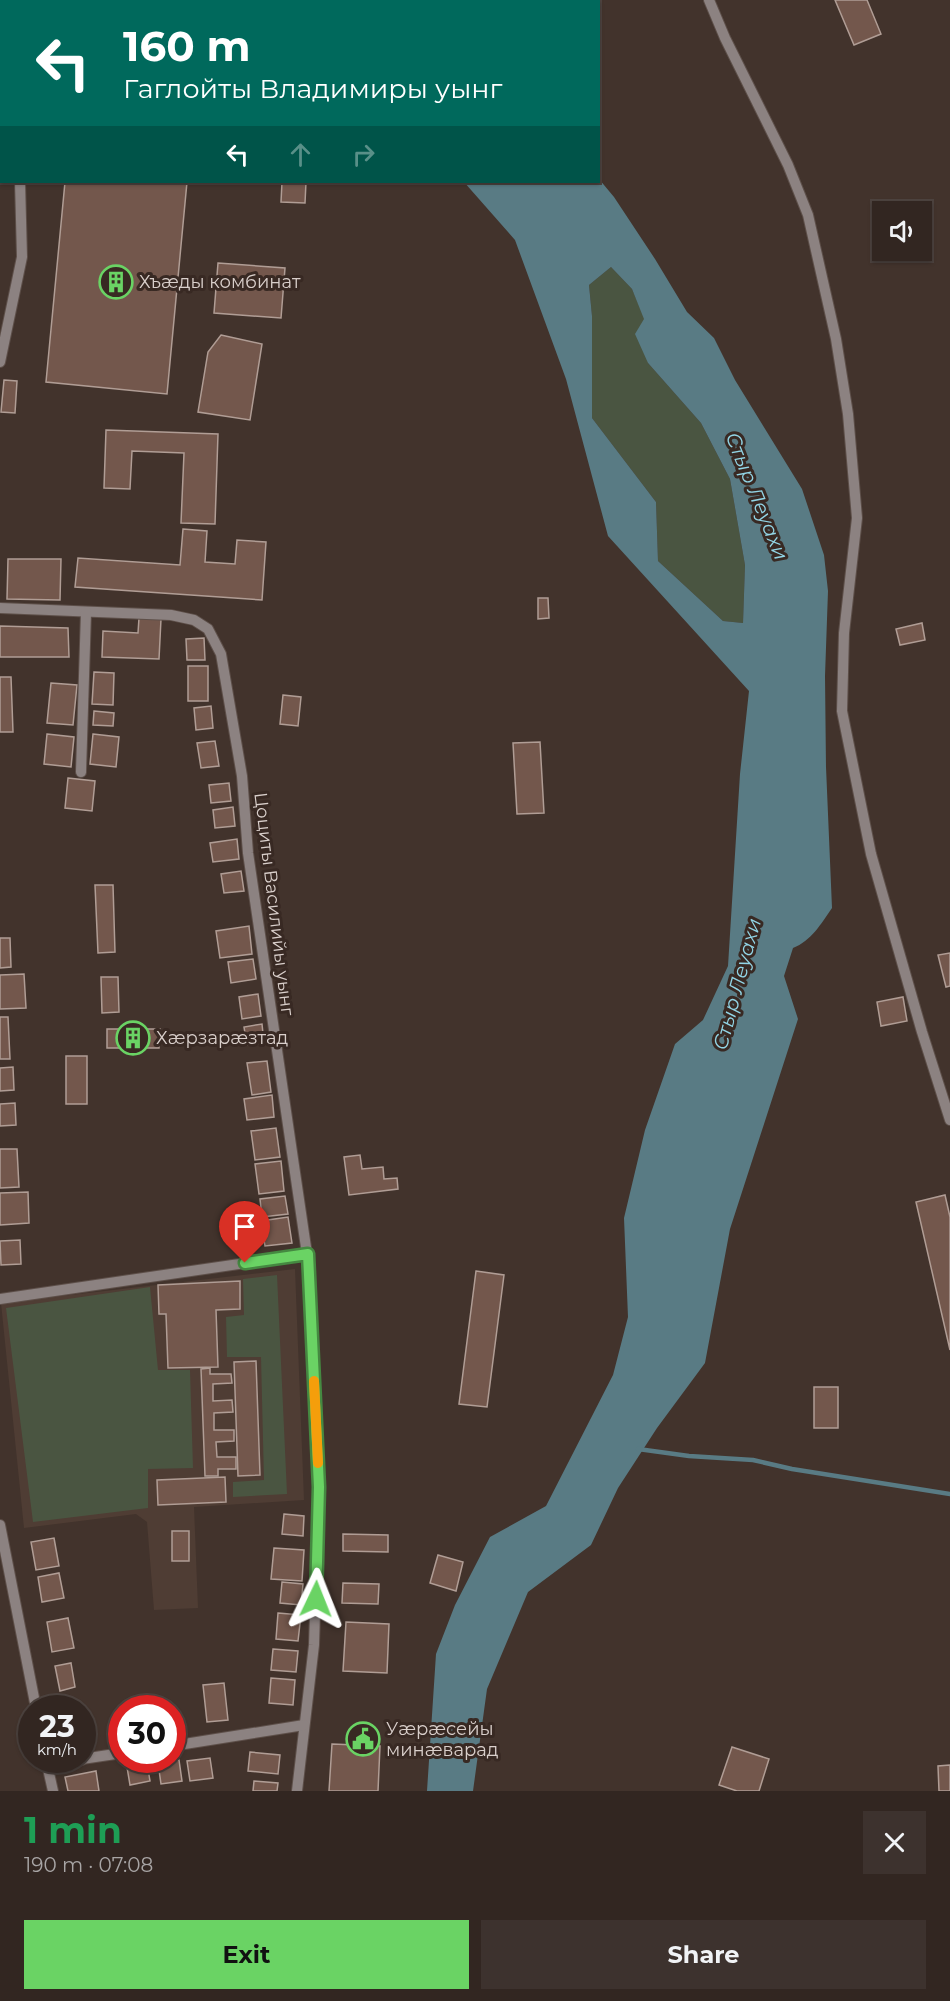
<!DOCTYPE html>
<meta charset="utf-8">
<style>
body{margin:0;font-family:Montserrat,sans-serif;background:#3d322e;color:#f1f3f6;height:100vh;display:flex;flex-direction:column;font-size:22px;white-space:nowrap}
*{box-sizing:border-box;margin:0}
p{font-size:20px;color:#a8a5a5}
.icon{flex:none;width:33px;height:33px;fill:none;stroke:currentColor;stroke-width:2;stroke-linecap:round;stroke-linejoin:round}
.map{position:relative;height:1791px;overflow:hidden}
.side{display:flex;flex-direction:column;background:#322621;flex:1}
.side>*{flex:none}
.hud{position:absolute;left:0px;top:0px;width:600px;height:183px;box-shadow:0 2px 4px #0004,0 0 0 2px #4d433f;background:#00695c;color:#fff;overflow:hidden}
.tools{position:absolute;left:872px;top:201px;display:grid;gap:12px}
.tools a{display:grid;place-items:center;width:60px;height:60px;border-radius:0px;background:#322621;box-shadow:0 2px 4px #0004,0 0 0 2px #4d433f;font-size:30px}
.speed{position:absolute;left:18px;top:1695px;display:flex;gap:12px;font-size:30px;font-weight:700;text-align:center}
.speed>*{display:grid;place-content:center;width:78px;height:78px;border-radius:50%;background:#322621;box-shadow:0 2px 4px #0004,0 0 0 2px #4d433f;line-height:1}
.speed small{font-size:15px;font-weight:400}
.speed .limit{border:9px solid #d22;background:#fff;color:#111}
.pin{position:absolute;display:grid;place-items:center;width:51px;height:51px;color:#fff;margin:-62px -26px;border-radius:50% 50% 50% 0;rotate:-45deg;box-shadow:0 0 6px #0007}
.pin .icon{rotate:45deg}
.me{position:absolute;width:66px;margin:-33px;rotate:2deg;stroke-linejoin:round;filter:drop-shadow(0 0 4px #0008)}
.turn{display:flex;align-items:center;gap:21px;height:126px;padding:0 24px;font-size:27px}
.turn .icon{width:78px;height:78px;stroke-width:2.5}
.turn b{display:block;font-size:42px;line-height:51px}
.lanes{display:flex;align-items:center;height:57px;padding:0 24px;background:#0003;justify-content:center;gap:30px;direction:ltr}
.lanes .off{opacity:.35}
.round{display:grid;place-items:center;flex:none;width:63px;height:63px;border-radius:0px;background:#3d322e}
.overview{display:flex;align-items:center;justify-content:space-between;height:102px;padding:0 24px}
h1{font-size:36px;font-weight:700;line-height:45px;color:#1e9e55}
.primary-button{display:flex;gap:12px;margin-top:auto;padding:12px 24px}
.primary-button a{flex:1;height:69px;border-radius:0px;background:#6ad364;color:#111;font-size:24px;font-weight:700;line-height:69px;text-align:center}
.primary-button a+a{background:#3d322e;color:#f1f3f6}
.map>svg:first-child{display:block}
.education{fill:#4f3d34}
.green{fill:#4a5541}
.water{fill:#597b84;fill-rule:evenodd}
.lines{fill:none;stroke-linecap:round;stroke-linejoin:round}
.stream{stroke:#597b84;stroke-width:4.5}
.building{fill:#73574c;stroke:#b09d95;stroke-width:1.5}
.minor-casing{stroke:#5d4f49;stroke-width:12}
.minor{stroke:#8c8281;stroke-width:10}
.route-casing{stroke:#458941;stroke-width:15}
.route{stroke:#6ad364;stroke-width:10}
.slow{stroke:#f59e0b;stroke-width:10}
.labels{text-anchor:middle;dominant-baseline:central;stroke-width:6;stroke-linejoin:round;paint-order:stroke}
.poi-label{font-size:18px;fill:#d9cfcb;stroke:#382923;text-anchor:start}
.street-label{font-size:18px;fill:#d9cfcb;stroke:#382923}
.water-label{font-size:20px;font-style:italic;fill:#92d5e6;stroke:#382923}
</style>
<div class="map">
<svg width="950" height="1791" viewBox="0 0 950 1791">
<rect width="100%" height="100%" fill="#42332c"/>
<path class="education" d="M295,1269L304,1500L194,1507L198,1608L154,1610L147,1522L136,1514L24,1528L1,1303Z"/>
<g class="green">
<path d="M611,267L632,289L645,319L648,363L701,423L730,479L745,565L743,623L723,621L658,561L656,502L592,418V316L589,285Z"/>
<path d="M277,1275L287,1494L233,1497V1482L264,1480L261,1357H227L226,1317L244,1315L243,1279Z"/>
<path d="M150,1287L158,1370H190L193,1468L148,1469V1508L33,1522L6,1308Z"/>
</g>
<path class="water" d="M599,179L614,197L655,259L687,312L714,338L735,380L802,489L824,555L828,591L825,676L826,767L832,908C821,924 811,941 793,948L784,976L798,1019L730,1229L705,1363L657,1428L618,1488L591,1545L528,1592L487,1689L473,1791H427L436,1654L455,1605L490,1537L546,1506L613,1375L628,1317L624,1218L645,1130L675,1044L703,1020L728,966L740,774L749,691L608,536L566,379L515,240L464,182H598ZM611,267L632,289L644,319L635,334L648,363L701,423L730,479L745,565L743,623L723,621L658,561L656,502L592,418V316L589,285Z"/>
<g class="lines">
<path class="stream" d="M638,1449L689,1456L753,1460L792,1469L950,1494"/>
</g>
<g class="building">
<path d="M835,0H867L881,34L854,45Z"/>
<path d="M65,182H187L167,394L46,382Z"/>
<path d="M282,182H306L305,203L281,202Z"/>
<path d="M218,263L285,268L281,318L214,313Z"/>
<path d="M221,335L262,344L250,420L198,412L208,352Z"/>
<path d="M4,380L17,381L15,413L1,412Z"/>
<path d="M106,430L218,434L215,524L181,523L184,453L132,451L130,489L104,488Z"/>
<path d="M183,529L207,531L205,562L235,564L237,540L266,542L262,600L75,587L78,558L180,565Z"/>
<path d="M8,559H61L60,600L7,599Z"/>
<path d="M538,598H548L549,618L538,619Z"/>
<path d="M139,618L161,619L159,659L102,657L103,631L138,633Z"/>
<path d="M922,623L925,640L900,645L896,629Z"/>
<path d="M0,626L68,628L69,657H0Z"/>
<path d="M204,638L205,660H187L186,639Z"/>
<rect x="188" y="666" width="20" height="35"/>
<path d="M94,672L114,673L113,705L92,704Z"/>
<path d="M0,677H11L13,732H0Z"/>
<path d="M51,683L77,685L73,725L47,723Z"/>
<path d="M283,695L301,697L298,726L280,724Z"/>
<path d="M211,706L213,728L196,730L194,708Z"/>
<path d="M94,711L114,713L113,726L93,725Z"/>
<path d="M47,734L74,737L71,767L44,764Z"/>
<path d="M93,734L119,737L116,767L90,764Z"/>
<path d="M215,741L219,766L201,768L197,743Z"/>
<path d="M540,742L544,813L517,814L513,743Z"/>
<path d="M68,778L95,781L92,811L65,808Z"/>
<path d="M229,783L231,801L211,803L209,785Z"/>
<path d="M233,807L235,826L215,828L213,810Z"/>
<path d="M237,839L239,859L213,862L210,843Z"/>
<path d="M241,871L244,891L224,893L221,874Z"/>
<path d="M95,885H113L115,952L98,953Z"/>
<path d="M249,926L252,954L220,958L216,931Z"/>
<path d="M0,938H10L11,967L0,968Z"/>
<path d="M950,953V986L946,987L938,955Z"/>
<path d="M253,959L256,979L231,983L228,962Z"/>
<path d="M24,974L26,1008L0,1009V975Z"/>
<path d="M101,977H118L119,1012L102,1013Z"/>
<path d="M258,994L261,1016L242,1019L239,997Z"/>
<path d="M903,997L907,1021L881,1026L877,1002Z"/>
<path d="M0,1017H8L10,1059H0Z"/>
<path d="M262,1024L264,1043L247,1045L244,1027Z"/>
<path d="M107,1029H160L159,1048H107Z"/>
<rect x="66" y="1056" width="21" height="48"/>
<path d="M267,1061L271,1092L252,1095L247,1063Z"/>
<path d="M13,1067L14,1090L0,1091V1068Z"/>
<path d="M272,1095L274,1117L247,1120L244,1099Z"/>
<path d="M15,1103L16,1125L0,1126V1104Z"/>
<path d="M276,1128L280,1157L255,1160L251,1131Z"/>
<path d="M0,1149H17L19,1187L0,1188Z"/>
<path d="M360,1155L362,1169L383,1167L384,1179L397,1178L398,1189L349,1195L344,1157Z"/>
<path d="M281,1161L284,1191L259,1194L255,1164Z"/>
<path d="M28,1192L29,1223L0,1225V1193Z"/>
<path d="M945,1195L950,1217V1350L916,1202Z"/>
<path d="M285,1196L288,1214L262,1217L260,1199Z"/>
<path d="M288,1217L292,1243L265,1246L261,1221Z"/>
<path d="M20,1240L21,1264L1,1265L0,1241Z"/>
<path d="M476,1271L504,1275L487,1407L459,1404Z"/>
<path d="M240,1281V1309L216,1310L218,1367L168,1368L166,1314H159L158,1285Z"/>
<path d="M256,1361L260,1475L238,1476L234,1362Z"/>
<path d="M210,1368V1374H231L232,1383L213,1384V1401L232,1400L233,1412L214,1413V1430H234V1441L216,1442L217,1457H236V1469H218V1476H205L201,1369Z"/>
<rect x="814" y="1387" width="24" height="41"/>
<path d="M225,1477L226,1502L158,1505L157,1480Z"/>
<path d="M284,1514L304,1516L303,1536L282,1534Z"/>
<rect x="172" y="1531" width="17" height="30"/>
<path d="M343,1534L388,1535V1552L343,1551Z"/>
<path d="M54,1538L59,1566L36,1570L31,1542Z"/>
<path d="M274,1548L304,1550L302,1581L271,1579Z"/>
<path d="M438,1555L463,1562L456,1591L430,1583Z"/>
<path d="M59,1573L64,1598L42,1602L38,1577Z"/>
<path d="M282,1582L303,1584L301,1605L280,1603Z"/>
<path d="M343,1583L379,1584L378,1604L342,1603Z"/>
<path d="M278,1613L301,1615L298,1641L276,1639Z"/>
<path d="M68,1618L74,1648L52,1652L47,1622Z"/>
<path d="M346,1622L389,1624L387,1673L343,1671Z"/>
<path d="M273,1649L298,1651L296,1672L271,1670Z"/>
<path d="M71,1663L75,1687L60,1691L55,1666Z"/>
<path d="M271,1678L295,1680L293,1705L269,1703Z"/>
<path d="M224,1683L228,1720L207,1722L203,1685Z"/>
<path d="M332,1744L380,1746L378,1791H329Z"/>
<path d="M732,1747L769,1759L759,1791H737L719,1785Z"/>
<path d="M250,1752L280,1755L278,1774L248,1771Z"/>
<path d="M210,1758L213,1778L190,1781L187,1761Z"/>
<path d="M179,1760L182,1781L161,1784L158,1763Z"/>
<path d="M147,1763L150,1781L130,1785L127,1767Z"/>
<path d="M950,1765V1791H939L938,1766Z"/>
<path d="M96,1771L99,1791H68L65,1777Z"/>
<path d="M254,1781L278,1783L277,1791H253Z"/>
</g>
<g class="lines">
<defs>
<g id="minor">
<path d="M15,0V2"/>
<path d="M709,0L725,38L788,165L808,215L836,339L848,414L857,518L844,633L842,711L871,854L922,1032L950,1120"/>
<path d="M0,362L22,257L20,182"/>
<path d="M0,608L171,615L194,620L208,629L221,654L242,776L248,853L307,1254L319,1487L314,1645L297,1791"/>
<path d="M81,772L86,612"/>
<path d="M0,1299L307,1254"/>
<path d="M0,1525L36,1708"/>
<path d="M172,1746L304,1725"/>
<path d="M82,1759L122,1753"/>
<path d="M46,1760L53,1791"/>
<path d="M47,1765L82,1760"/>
</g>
</defs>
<use href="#minor" class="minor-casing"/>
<use href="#minor" class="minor"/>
</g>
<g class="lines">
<defs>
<path id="route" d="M245,1263L308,1254L319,1487L316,1599"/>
</defs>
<use href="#route" class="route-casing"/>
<use href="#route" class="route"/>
<path class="slow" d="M314,1381L318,1463"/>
</g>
<defs>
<symbol id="building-ring" viewBox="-11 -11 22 22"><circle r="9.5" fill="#382923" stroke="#6ad364" stroke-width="1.5"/><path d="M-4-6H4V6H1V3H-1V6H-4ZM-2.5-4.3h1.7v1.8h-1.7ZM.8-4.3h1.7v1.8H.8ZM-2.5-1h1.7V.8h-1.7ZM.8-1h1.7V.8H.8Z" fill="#6ad364"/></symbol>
<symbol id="civic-ring" viewBox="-11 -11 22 22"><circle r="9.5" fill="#382923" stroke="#6ad364" stroke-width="1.5"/><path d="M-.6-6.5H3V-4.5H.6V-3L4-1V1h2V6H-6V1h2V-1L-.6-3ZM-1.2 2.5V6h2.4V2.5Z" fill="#6ad364"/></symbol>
</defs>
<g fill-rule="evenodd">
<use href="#building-ring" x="97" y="263" width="38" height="38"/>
<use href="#building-ring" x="114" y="1019" width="38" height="38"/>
<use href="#civic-ring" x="344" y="1720" width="38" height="38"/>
</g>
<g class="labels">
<g class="poi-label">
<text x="139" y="282">Хъæды комбинат</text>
<text x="156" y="1038">Хæрзарæзтад</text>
<text x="386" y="1729">Уæрæсейы<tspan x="386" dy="21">минæварад</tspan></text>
</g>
<g class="street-label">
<text transform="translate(274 904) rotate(83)">Цоциты Василийы уынг</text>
</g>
<g class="water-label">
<text transform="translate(757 496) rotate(68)">Стыр Леуахи</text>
<text transform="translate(737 984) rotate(-75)">Стыр Леуахи</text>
</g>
</g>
</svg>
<div class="tools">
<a><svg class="icon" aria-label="sound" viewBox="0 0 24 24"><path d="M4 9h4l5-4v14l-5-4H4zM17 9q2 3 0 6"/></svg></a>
</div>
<div class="speed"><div>23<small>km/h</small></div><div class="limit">30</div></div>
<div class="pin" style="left:245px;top:1263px;background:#d93025"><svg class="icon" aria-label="arrive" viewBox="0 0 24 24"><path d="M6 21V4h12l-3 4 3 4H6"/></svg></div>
<svg class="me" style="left:316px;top:1599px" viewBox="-20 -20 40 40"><path d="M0-17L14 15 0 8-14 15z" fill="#6ad364" stroke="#fff" stroke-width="4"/></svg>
<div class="hud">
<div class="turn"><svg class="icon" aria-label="left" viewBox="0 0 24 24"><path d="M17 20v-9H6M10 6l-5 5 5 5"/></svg><div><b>160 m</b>Гаглойты Владимиры уынг</div></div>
<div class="lanes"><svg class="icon" aria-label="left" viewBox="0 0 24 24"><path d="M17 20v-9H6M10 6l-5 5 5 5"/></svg><svg class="icon off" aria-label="ahead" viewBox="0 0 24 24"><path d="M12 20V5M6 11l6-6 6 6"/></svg><svg class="icon off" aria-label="right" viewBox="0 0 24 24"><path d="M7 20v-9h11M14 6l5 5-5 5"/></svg></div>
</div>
</div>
<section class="side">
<div class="overview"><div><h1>1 min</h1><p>190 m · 07:08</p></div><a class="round"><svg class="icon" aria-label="close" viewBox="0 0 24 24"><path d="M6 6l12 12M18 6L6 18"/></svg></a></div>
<div class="primary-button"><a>Exit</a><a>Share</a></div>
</section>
